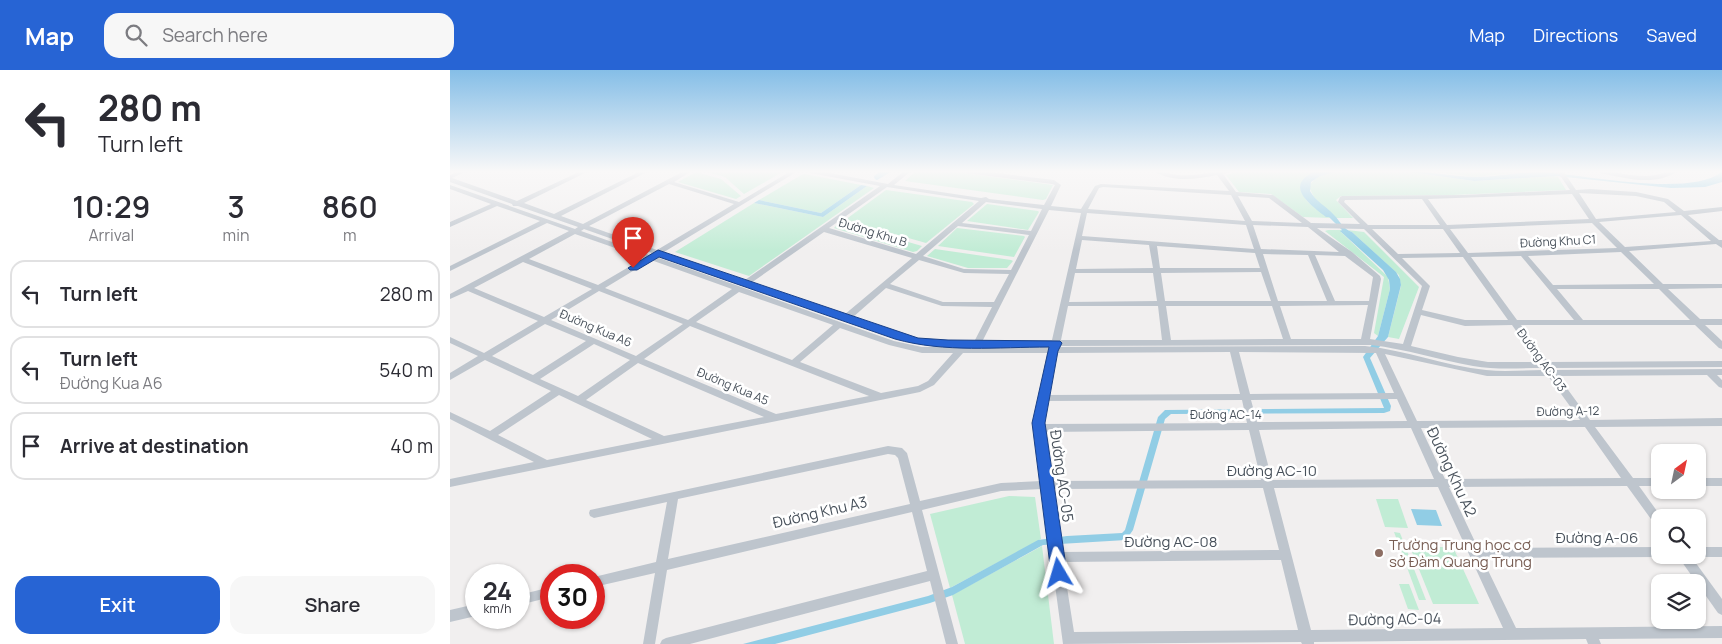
<!DOCTYPE html>
<meta charset="utf-8">
<style>
body{margin:0;font-family:Manrope,sans-serif;background:#f7f7f7;color:#2b2b33;height:100vh;display:flex;flex-direction:column;font-size:19px;white-space:nowrap}
*{box-sizing:border-box;margin:0}
p{font-size:16px;color:#7c7c81}
.icon{flex:none;width:28px;height:28px;fill:none;stroke:currentColor;stroke-width:2;stroke-linecap:round;stroke-linejoin:round}
.map{position:relative;flex:1;overflow:hidden}
.sheet{display:flex;flex-direction:column;background:#fff;width:450px}
.sheet>*{flex:none}
.top-card{background:#fff;color:#2b2b33;overflow:hidden}
.needle{width:32px;rotate:33deg}
.buttons{position:absolute;left:1201px;top:374px;display:grid;gap:10px}
.buttons a{display:grid;place-items:center;width:55px;height:55px;border-radius:10px;background:#fff;box-shadow:0 1px 4px #0004;font-size:25px}
.speed{position:absolute;left:15px;top:494px;display:flex;gap:10px;font-size:25px;font-weight:700;text-align:center}
.speed>*{display:grid;place-content:center;width:65px;height:65px;border-radius:50%;background:#fff;box-shadow:0 1px 4px #0004;line-height:1}
.speed small{font-size:12px;font-weight:400}
.speed .limit{border:8px solid #d22;background:#fff;color:#111}
.pin{position:absolute;display:grid;place-items:center;width:42px;height:42px;color:#fff;margin:-51px -21px;border-radius:50% 50% 50% 0;rotate:-45deg;box-shadow:0 0 5px #0007}
.pin .icon{rotate:45deg}
.me{position:absolute;width:55px;margin:-28px;rotate:353deg;stroke-linejoin:round;filter:drop-shadow(0 0 4px #0008)}
.turn{display:flex;align-items:center;gap:18px;height:105px;padding:0 15px;font-size:22px}
.turn .icon{width:65px;height:65px;stroke-width:2.5}
.turn b{display:block;font-size:35px;line-height:42px}
.eta{display:flex;justify-content:space-evenly;align-items:center;height:85px;text-align:center}
.eta b{font-size:30px;font-weight:600;line-height:35px}
.cta{display:flex;gap:10px;margin-top:auto;padding:10px 15px}
.cta a{flex:1;height:58px;border-radius:15px;background:#2764d4;color:#fff;font-size:20px;font-weight:600;line-height:58px;text-align:center}
.cta a+a{background:#f7f7f7;color:#2b2b33}
ul{padding:0;list-style:none}
li{display:flex;align-items:center;gap:15px;height:68px;margin:0 10px 8px;padding:0 5px;border:2px solid #e1e1e2;border-radius:15px}
li div{flex:1}
li b{display:block;font-size:19px}
li em{font-style:normal}
header{display:flex;align-items:center;gap:30px;box-sizing:border-box;height:70px;padding:0 25px;background:#2764d4;color:#fff}
header strong{font-size:24px}
nav{display:flex;gap:28px;margin-inline-start:auto;font-size:18px}
.search{width:350px;height:45px;background:#f7f7f7;display:flex;align-items:center;gap:12px;box-sizing:border-box;padding:0 18px;border-radius:15px;color:#7c7c81;font-size:19px}
main{display:flex;flex:1;min-height:0}
.map>svg:first-child{display:block}
.green{fill:#c1ecd5}
.water{fill:#91cde5}
.lines{fill:none;stroke-linecap:round;stroke-linejoin:round}
.canal{stroke:#91cde5;stroke-width:5.5}
.minor{fill:#bec5cd;fill-rule:evenodd}
.route{fill:#2764d4;stroke:#19418a}
.education-dot{fill:#8d6e63;stroke:#fff;stroke-width:2}
.labels{text-anchor:middle;dominant-baseline:central;stroke-width:5;stroke-linejoin:round;paint-order:stroke}
.street-label{font-size:12px;fill:#48515b;stroke:#fff}
.near-street-label{font-size:15px;fill:#48515b;stroke:#fff}
.near-education-label{font-size:15px;fill:#785e54;stroke:#fff;text-anchor:start}
</style>
<header>
<strong>Map</strong>
<div class="search"><svg class="icon" aria-label="search" viewBox="0 0 24 24"><circle cx="10" cy="10" r="6"/><path d="M15 15l6 6"/></svg>Search here</div>
<nav><a>Map</a><a>Directions</a><a>Saved</a></nav>
</header>
<main>
<section class="sheet">
<div class="top-card">
<div class="turn"><svg class="icon" aria-label="left" viewBox="0 0 24 24"><path d="M17 20v-9H6M10 6l-5 5 5 5"/></svg><div><b>280 m</b>Turn left</div></div>
</div>
<div class="eta">
<div><b>10:29</b><p>Arrival</p></div>
<div><b>3</b><p>min</p></div>
<div><b>860</b><p>m</p></div>
</div>
<ul>
<li><svg class="icon" aria-label="left" viewBox="0 0 24 24"><path d="M17 20v-9H6M10 6l-5 5 5 5"/></svg><div><b>Turn left</b></div><em>280 m</em></li>
<li><svg class="icon" aria-label="left" viewBox="0 0 24 24"><path d="M17 20v-9H6M10 6l-5 5 5 5"/></svg><div><b>Turn left</b><p>Đường Kua A6</p></div><em>540 m</em></li>
<li><svg class="icon" aria-label="arrive" viewBox="0 0 24 24"><path d="M6 21V4h12l-3 4 3 4H6"/></svg><div><b>Arrive at destination</b></div><em>40 m</em></li>
</ul>
<div class="cta"><a>Exit</a><a>Share</a></div>
</section>
<div class="map">
<svg width="1272" height="574" viewBox="0 0 1272 574">
<rect width="100%" height="100%" fill="#f1efef"/>
<g class="green">
<path d="M253,101H334L294,124L275,107Z"/>
<path d="M466,101H498L603,115L596,129L593,130L455,111Z"/>
<path d="M790,101H866L852,111C852,137 864,134 881,148L853,147L821,124L789,122L776,105Z"/>
<path d="M888,101H953L1024,111L1105,106L1108,107L1116,120L1003,125L891,126L886,130L903,148H886L865,129L859,117C865,105 876,103 888,101Z"/>
<path d="M979,101H1105L1107,104L1074,102L1025,107Z"/>
<path d="M246,102L271,109L291,126L286,129L228,112Z"/>
<path d="M353,104H355L411,115L371,143L309,130Z"/>
<path d="M417,116L424,118L299,206L225,182L304,133L373,147Z"/>
<path d="M436,120L522,132L524,134L476,173L395,150Z"/>
<path d="M537,134L588,141L589,142L578,160L517,151Z"/>
<path d="M389,153H393L472,176L467,181L463,182L384,158Z"/>
<path d="M507,158L574,166L575,167L564,187L488,176Z"/>
<path d="M878,160H891V162L938,207L940,219L928,266L924,263L934,207L875,161Z"/>
<path d="M897,160L914,162L969,217L949,269L938,267L951,216L949,205L902,162Z"/>
<path d="M485,179L561,190L563,191L557,198H518L477,186Z"/>
<path d="M559,426L585,427L591,469L500,518L480,444Z"/>
<path d="M926,429H948L958,458L935,457Z"/>
<path d="M944,462L950,463L976,530H969Z"/>
<path d="M592,476L604,574H515L502,525Z"/>
<path d="M960,477H1003L1029,534H983Z"/>
<path d="M949,514H959L969,540L958,539Z"/>
</g>
<g class="water">
<path d="M866,101H888L870,106L861,112L860,121C866,132 876,136 884,145C890,151 893,159 902,162L946,202L950,209L951,215L938,267L920,288L941,336L940,341L934,343L721,344L715,349L683,460L676,470L593,475L503,525L480,533L325,574H293L478,526L502,517L588,470L617,466L672,463L675,460L708,347L715,340L934,338L913,287L928,266L940,219L939,210L933,200L890,161L892,160L879,147H876C859,134 833,115 866,101Z"/>
<path d="M953,101C977,101 1001,106 1025,107C1046,107 1067,102 1089,102C1133,104 1237,128 1272,102V112L1255,117L1221,118L1106,106L1024,111Z"/>
<path d="M411,115L417,116L373,147L304,133L309,130L371,143Z"/>
<path d="M961,439L986,440L992,456L967,455Z"/>
</g>
<g class="lines">
<path class="canal" d="M427,107L437,101"/>
<g class="minor">
<path d="M9,101H17L2,108L67,131L131,101H139L74,133L104,144L191,101H199L111,146L133,154L234,101H242L224,112L289,132L341,101H348L214,182L295,210L430,116L360,103L357,101H369L438,114L454,101H461L444,115L531,128L536,127L539,129L594,135L605,115L602,114L515,103L512,101H530L604,110L611,115L601,136L631,139L645,116L651,114L779,121L767,105C747,109 722,113 704,101C712,101 720,104 728,105C740,106 753,104 765,102L764,101H782L773,104L786,122L823,125L861,153L910,154L888,132L890,127L892,126L1014,125L1120,120L1107,101H1113L1126,120L1140,119L1186,122L1218,129L1234,141L1272,137V141L1238,145L1269,170H1272V178L1266,174L1179,181L1213,214H1272V218L1218,219L1250,249H1272V255H1255L1272,271V279L1269,278L1245,255H1071L1098,292L1272,291V297L1102,298L1104,300L1272,299V305H1267L1272,310V318L1269,317L1257,305L1108,306L1140,350L1272,348V356L1145,357L1183,408H1210V416H1189L1212,448H1210V458L1206,456L1177,416L999,417L1028,478L1210,477V485H1214L1210,487L1032,488L1066,558L1272,556V568L1149,569L1151,574H1138L1136,569L864,572V574H852L851,572L613,574L592,419L551,421L472,440L508,574H496L480,511L240,574H210L212,570L216,568L477,501L462,442L217,500L205,574H193L205,503L144,517V507L206,492L217,432L144,448L140,446L139,443L140,440L438,376L452,378L457,383L470,431L551,413L591,411L583,353L597,283H513L484,315L470,322L0,417V409L84,392L0,349V342L40,361L101,321L35,290L0,310V303L28,286L0,273V267L34,283L88,251L18,221L0,229V224L119,161L97,153L0,201V196L90,151L47,136L0,157V152L41,134L0,119V115L125,159L128,157L68,136H63L62,134L0,112V105ZM219,114L284,134L207,180L139,156ZM437,117L529,131L466,184L379,158ZM653,117L781,125L795,151L638,139L649,118ZM1129,123L1186,126L1214,132L1226,142L1146,149ZM1122,124L1139,149L997,155L978,129ZM788,126L819,128L852,153L802,151ZM972,129L990,155H918L894,132L895,130ZM536,132L592,139L581,161L512,153ZM599,140L631,143L602,270H533ZM637,143L796,155L804,179L632,166ZM1231,145L1261,171L1175,177L1149,152ZM1142,153L1167,178L1018,183L1000,159ZM803,155L858,157L889,182L811,179ZM508,156L579,165L561,200L514,199L473,186ZM867,158L914,159L972,216L953,274L920,269L931,209L930,206L902,182ZM134,159L202,183L199,185L131,161ZM922,159H993L1010,183L948,184ZM374,162L462,188L394,245L301,213ZM125,164L194,188L148,215L79,189ZM632,170L699,175L703,198L626,199ZM707,176L805,183L810,198H710ZM1171,182L1204,214L1103,215L1078,186ZM813,184L858,185L877,231H828ZM865,185L895,186L923,207L919,231H885ZM209,186L449,270L477,276L527,277L600,276V277H472L444,271L206,187ZM1071,186L1124,250H1067L1021,187ZM1013,187L1058,250H1015L972,240L980,216L952,188ZM201,190L282,219L238,250L155,218ZM469,190L514,203L559,204L544,232H493L440,214ZM73,192L142,219L94,247L24,218ZM811,202L821,231H715L711,203ZM625,203H703L707,231L619,232ZM436,218L492,236L542,237L525,270H477L451,265L402,248ZM1107,219H1209L1240,250H1133ZM149,221L233,254L186,286L101,250ZM289,222L383,255L342,290L246,252ZM918,235L911,269H841L830,236ZM618,236H708L712,270H611ZM716,236H822L833,269L721,270ZM971,245L1015,256L1062,255L1088,292H1038L1008,287L961,276ZM95,254L136,271L83,305L42,286ZM240,256L419,326L326,344L194,289ZM390,258L439,275L472,283H503L478,311L468,316L431,323L350,292ZM144,274L180,290L128,326L90,309ZM921,275C956,279 989,290 1023,296C1046,300 1069,298 1092,298L1094,300C1075,300 1055,302 1036,300C995,296 956,280 915,276L608,277L609,276ZM780,282L790,324L598,325L606,283ZM789,282L926,283L944,323L800,324ZM935,284L1037,306H1098L1130,350L967,351ZM188,293L314,347L214,366L136,330ZM109,325L202,369L97,390L48,365ZM947,329L957,351L807,352L801,330ZM792,330L797,353L593,354V353L597,331ZM1135,357L1171,408L995,409L971,358ZM961,358L984,409L822,410L809,360ZM799,360L811,410L601,411L594,362ZM438,384L445,385L448,388L460,434L218,489L228,429ZM988,417L1053,558L861,560L824,418ZM813,418L829,480L612,482L603,419ZM831,490L848,560L624,562L613,492Z"/>
<path d="M1147,101C1163,101 1179,106 1196,106C1207,106 1217,101 1228,101C1206,117 1174,108 1150,103Z"/>
<rect x="1248" y="408" width="24" height="8"/>
<path d="M1248,477H1272V487H1248L1244,486L1248,485Z"/>
<path d="M1227,485H1240L1272,529V545L1268,543Z"/>
<path d="M101,517V527L69,535V525Z"/>
<path d="M26,534V546L0,552V540Z"/>
</g>
</g>
<linearGradient id="sky" x2="0" y2="1"><stop stop-color="#85bee7"/><stop offset="0.56" stop-color="#f9f8f8"/><stop offset="1" stop-color="#f9f8f8" stop-opacity="0"/></linearGradient>
<rect width="1272" height="181" fill="url(#sky)"/>
<path class="route" d="M208,180L468,268L498,270L610,271L612,273L608,281L595,353L617,503L614,508L609,510L604,508L601,503L582,353L599,277C548,277 495,283 445,269L209,187L187,200H180L178,198Z"/>
<circle class="education-dot" cx="929" cy="483" r="5"/>
<g class="labels">
<g class="street-label">
<text transform="translate(423 162) rotate(17)">Đường Khu B</text>
<text transform="translate(1108 171) rotate(-3)">Đường Khu C1</text>
<text transform="translate(146 258) rotate(23)">Đường Kua A6</text>
<text transform="translate(1092 290) rotate(54)">Đường AC-03</text>
<text transform="translate(283 316) rotate(23)">Đường Kua A5</text>
<text transform="translate(1118 341) rotate(-1)">Đường A-12</text>
<text x="776" y="344">Đường AC-14</text>
</g>
<g class="near-street-label">
<text x="822" y="400">Đường AC-10</text>
<text transform="translate(1002 402) rotate(65)">Đường Khu A2</text>
<text transform="translate(612 406) rotate(82)">Đường AC-05</text>
<text transform="translate(370 442) rotate(-13)">Đường Khu A3</text>
<text x="1147" y="467">Đường A-06</text>
<text x="721" y="471">Đường AC-08</text>
<text transform="translate(945 549) rotate(-1)">Đường AC-04</text>
</g>
<g class="near-education-label">
<text x="939" y="474">Trường Trung học cơ<tspan x="939" dy="17">sở Đàm Quang Trung</tspan></text>
</g>
</g>
</svg>
<div class="buttons">
<a><svg class="needle" viewBox="-14 -14 28 28"><path d="M0-13l5 13h-10z" fill="#e53935"/><path d="M0 13l5-13h-10z" fill="#7c7c81"/></svg></a>
<a><svg class="icon" aria-label="search" viewBox="0 0 24 24"><circle cx="10" cy="10" r="6"/><path d="M15 15l6 6"/></svg></a>
<a><svg class="icon" aria-label="layers" viewBox="0 0 24 24"><path d="M12 4l9 5-9 5-9-5zM3 14l9 5 9-5"/></svg></a>
</div>
<div class="speed"><div>24<small>km/h</small></div><div class="limit">30</div></div>
<div class="pin" style="left:183px;top:198px;background:#d93025"><svg class="icon" aria-label="arrive" viewBox="0 0 24 24"><path d="M6 21V4h12l-3 4 3 4H6"/></svg></div>
<svg class="me" style="left:609px;top:503px" viewBox="-20 -20 40 40"><path d="M0-17L14 15 0 8-14 15z" fill="#2764d4" stroke="#fff" stroke-width="4"/></svg>
</div>
</main>
